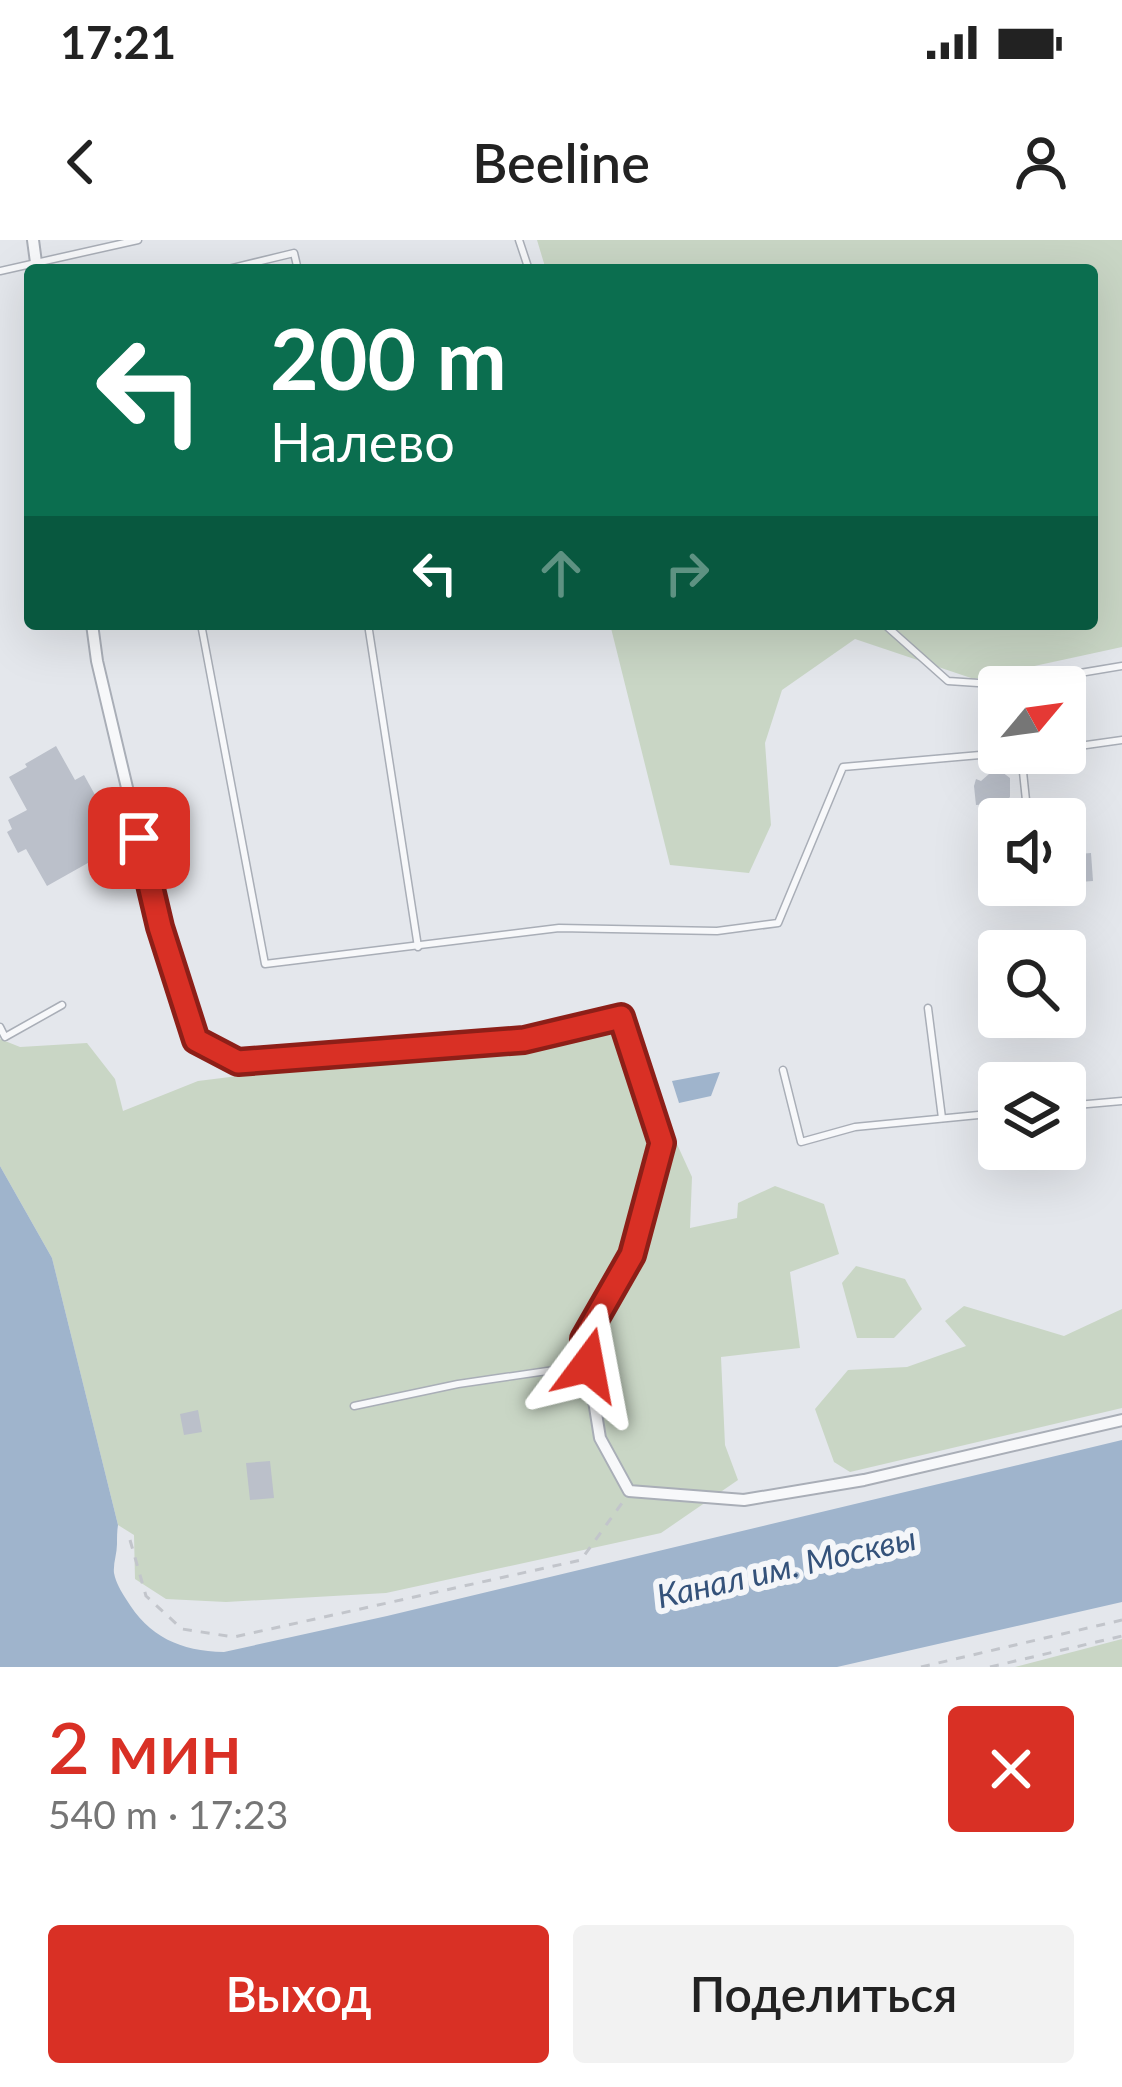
<!DOCTYPE html>
<html lang="ru">
<meta charset="utf-8">
<style>
body{margin:0;font-family:Lato,sans-serif;background:#f2f2f2;color:#222;height:100vh;display:flex;flex-direction:column;font-size:45px;white-space:nowrap}
*{box-sizing:border-box;margin:0}
p{font-size:39px;color:#767676}
.icon{flex:none;width:66px;height:66px;fill:none;stroke:currentColor;stroke-width:2;stroke-linecap:round;stroke-linejoin:round}
.map{position:relative;height:1427px;overflow:hidden}
.side{display:flex;flex-direction:column;background:#fff;flex:1}
.side>*{flex:none}
.hud{position:absolute;left:24px;top:24px;width:1074px;height:366px;border-radius:12px;box-shadow:0 12px 48px #0002;background:#0b6e4f;color:#fff;overflow:hidden}
.needle{width:78px;rotate:61deg}
.controls{position:absolute;left:978px;top:426px;display:grid;gap:24px}
.controls a{display:grid;place-items:center;width:108px;height:108px;border-radius:12px;background:#fff;box-shadow:0 12px 48px #0002;font-size:60px}
.pin{position:absolute;display:grid;place-items:center;width:102px;height:102px;color:#fff;margin:-51px;border-radius:24px;box-shadow:0 6px 18px #0006}
.me{position:absolute;width:132px;margin:-66px;rotate:13deg;stroke-linejoin:round;filter:drop-shadow(0 0 9px #0008)}
.turn{display:flex;align-items:center;gap:42px;height:252px;padding:0 48px;font-size:54px}
.turn .icon{width:156px;height:156px;stroke-width:2.5}
.turn b{display:block;font-size:84px;line-height:102px}
.lanes{display:flex;align-items:center;height:114px;padding:0 48px;background:#0003;justify-content:center;gap:60px;direction:ltr}
.lanes .off{opacity:.35}
.round{display:grid;place-items:center;flex:none;width:126px;height:126px;border-radius:12px;background:#f2f2f2}
.overview{display:flex;align-items:center;justify-content:space-between;height:204px;padding:0 48px}
h1{font-size:72px;font-weight:600;line-height:90px;color:#d93025}
.button{display:flex;gap:24px;margin-top:auto;padding:24px 48px}
.button a{flex:1;height:138px;border-radius:12px;background:#d93025;color:#fff;font-size:48px;font-weight:600;line-height:138px;text-align:center}
.button a+a{background:#f2f2f2;color:#222}
.status{display:flex;justify-content:space-between;align-items:center;height:84px;padding:0 60px;background:#fff;direction:ltr}
.status svg{height:33px;fill:currentColor}
header{display:flex;justify-content:space-between;align-items:center;height:156px;padding:0 48px;background:#fff;font-size:54px;font-weight:600}
.map>svg:first-child{display:block}
.green{fill:#c9d6c5}
.water{fill:#9fb4cc}
.building{fill:#bbc0ca}
.lines{fill:none;stroke-linecap:round;stroke-linejoin:round}
.lane-casing{stroke:#a9aeb7;stroke-width:9}
.street-casing{stroke:#a9aeb7;stroke-width:14}
.path{stroke:#c2c5cb;stroke-width:3;stroke-dasharray:9 9;stroke-linecap:butt}
.lane{stroke:#f7f8fa;stroke-width:6}
.street{stroke:#f7f8fa;stroke-width:10}
.route-casing{stroke:#8d1f18;stroke-width:30}
.route{stroke:#d93025;stroke-width:21}
.labels{text-anchor:middle;dominant-baseline:central;stroke-width:12;stroke-linejoin:round;paint-order:stroke}
.water-label{font-size:33px;font-style:italic;fill:#34527a;stroke:#f4f6f9}
</style>
<div class="status"><b>17:21</b><svg viewBox="0 0 49 12"><path d="M0 12V9h3v3zM5 12V6h3v6zM10 12V3h3v9zM15 12V0h3v12zM26 1h20v11H26zM47 4h2v5h-2z"/></svg></div>
<header><svg class="icon" aria-label="back" viewBox="0 0 24 24"><path d="M15 5l-7 7 7 7"/></svg>Beeline<svg class="icon" aria-label="person" viewBox="0 0 24 24"><circle cx="12" cy="8" r="4"/><path d="M4 21q1-7 8-7t8 7"/></svg></header>
<div class="map">
<svg width="1122" height="1427" viewBox="0 0 1122 1427">
<rect width="100%" height="100%" fill="#e4e7ec"/>
<g class="green">
<path d="M537,0H1122V407L974,439L855,399L782,450L765,503L771,585L749,633L670,625L610,384H1092V30H546Z"/>
<path d="M624,788L692,937L690,988L737,978L738,963L775,946L824,964L839,1014L790,1032L800,1108L721,1117L725,1205L738,1240L661,1293L386,1353L226,1362L166,1359L135,1339L134,1295L118,1285L52,1018L0,926V799L20,807L87,803L115,839L123,871L198,841Z"/>
<path d="M856,1026L905,1039L922,1069L894,1098H857L842,1043Z"/>
<path d="M964,1066L1064,1096L1122,1069V1168L850,1232L834,1222L815,1169L848,1130L907,1127L966,1106L945,1081Z"/>
<path d="M1122,1399V1427H1015Z"/>
</g>
<g class="water">
<path d="M720,832L711,856L679,863L672,841Z"/>
<path d="M0,926L52,1018L118,1285C117,1291 117,1297 117,1304C117,1314 113,1323 114,1333C116,1343 121,1351 126,1359C149,1397 180,1411 224,1412L387,1376L1122,1200V1362L837,1427H0Z"/>
</g>
<g class="building">
<path d="M56,506L75,540L84,535L105,573L94,579L111,610L47,646L26,609L18,613L7,592L12,589L8,580L27,570L9,537L27,527L25,524Z"/>
<path d="M1002,532L1010,538V557L1004,563L976,565L974,546L976,539L981,541L989,534Z"/>
<path d="M1091,613L1093,641L1066,643L1065,615Z"/>
<path d="M198,1170L202,1192L184,1195L180,1174Z"/>
<path d="M270,1221L274,1258L250,1260L246,1223Z"/>
</g>
<g class="lines">
<defs>
<g id="lane">
<path d="M519,0L529,30"/>
<path d="M224,30L294,13L298,30"/>
<path d="M0,31L138,0"/>
<path d="M201,384L265,724L559,688L717,691L778,683L843,527L1003,513"/>
<path d="M368,384L418,707"/>
<path d="M884,384L948,441L1008,445L1122,426"/>
<path d="M1065,508L1122,500"/>
<path d="M1021,513L1028,579"/>
<path d="M928,768L942,878"/>
<path d="M0,787L5,797L62,765"/>
<path d="M783,830L801,902L855,887L999,873"/>
<path d="M1065,866L1122,861"/>
<path d="M354,1166L458,1144L588,1125"/>
</g>
<g id="street">
<path d="M33,0L37,30"/>
<path d="M92,384L97,421L160,687L196,800L238,822L524,800L621,777L662,903L632,1015L584,1099L600,1198L629,1251L744,1260L864,1240L1122,1180"/>
</g>
</defs>
<use href="#lane" class="lane-casing"/>
<use href="#street" class="street-casing"/>
<g class="path">
<path d="M130,1300L146,1356L182,1389L234,1397L581,1320L622,1263"/>
<path d="M921,1427L1122,1380"/>
<path d="M990,1427L1122,1396"/>
</g>
<use href="#lane" class="lane"/>
<use href="#street" class="street"/>
</g>
<g class="lines">
<defs>
<path id="route" d="M139,598L160,687L196,800L238,822L524,800L621,777L662,903L632,1015L584,1099L588,1125"/>
</defs>
<use href="#route" class="route-casing"/>
<use href="#route" class="route"/>
</g>
<g class="labels">
<g class="water-label">
<text transform="translate(786 1326) rotate(-13)">Канал им. Москвы</text>
</g>
</g>
</svg>
<div class="controls">
<a><svg class="needle" viewBox="-14 -14 28 28"><path d="M0-13l5 13h-10z" fill="#e53935"/><path d="M0 13l5-13h-10z" fill="#767676"/></svg></a>
<a><svg class="icon" aria-label="sound" viewBox="0 0 24 24"><path d="M4 9h4l5-4v14l-5-4H4zM17 9q2 3 0 6"/></svg></a>
<a><svg class="icon" aria-label="search" viewBox="0 0 24 24"><circle cx="10" cy="10" r="6"/><path d="M15 15l6 6"/></svg></a>
<a><svg class="icon" aria-label="layers" viewBox="0 0 24 24"><path d="M12 4l9 5-9 5-9-5zM3 14l9 5 9-5"/></svg></a>
</div>
<div class="pin" style="left:139px;top:598px;background:#d93025"><svg class="icon" aria-label="arrive" viewBox="0 0 24 24"><path d="M6 21V4h12l-3 4 3 4H6"/></svg></div>
<svg class="me" style="left:588px;top:1125px" viewBox="-20 -20 40 40"><path d="M0-17L14 15 0 8-14 15z" fill="#d93025" stroke="#fff" stroke-width="4"/></svg>
<div class="hud">
<div class="turn"><svg class="icon" aria-label="left" viewBox="0 0 24 24"><path d="M17 20v-9H6M10 6l-5 5 5 5"/></svg><div><b>200 m</b>Налево</div></div>
<div class="lanes"><svg class="icon" aria-label="left" viewBox="0 0 24 24"><path d="M17 20v-9H6M10 6l-5 5 5 5"/></svg><svg class="icon off" aria-label="ahead" viewBox="0 0 24 24"><path d="M12 20V5M6 11l6-6 6 6"/></svg><svg class="icon off" aria-label="right" viewBox="0 0 24 24"><path d="M7 20v-9h11M14 6l5 5-5 5"/></svg></div>
</div>
</div>
<section class="side">
<div class="overview"><div><h1>2 мин</h1><p>540 m · 17:23</p></div><a class="round" style="background:#d93025;color:#fff"><svg class="icon" aria-label="close" viewBox="0 0 24 24"><path d="M6 6l12 12M18 6L6 18"/></svg></a></div>
<div class="button"><a>Выход</a><a>Поделиться</a></div>
</section>
